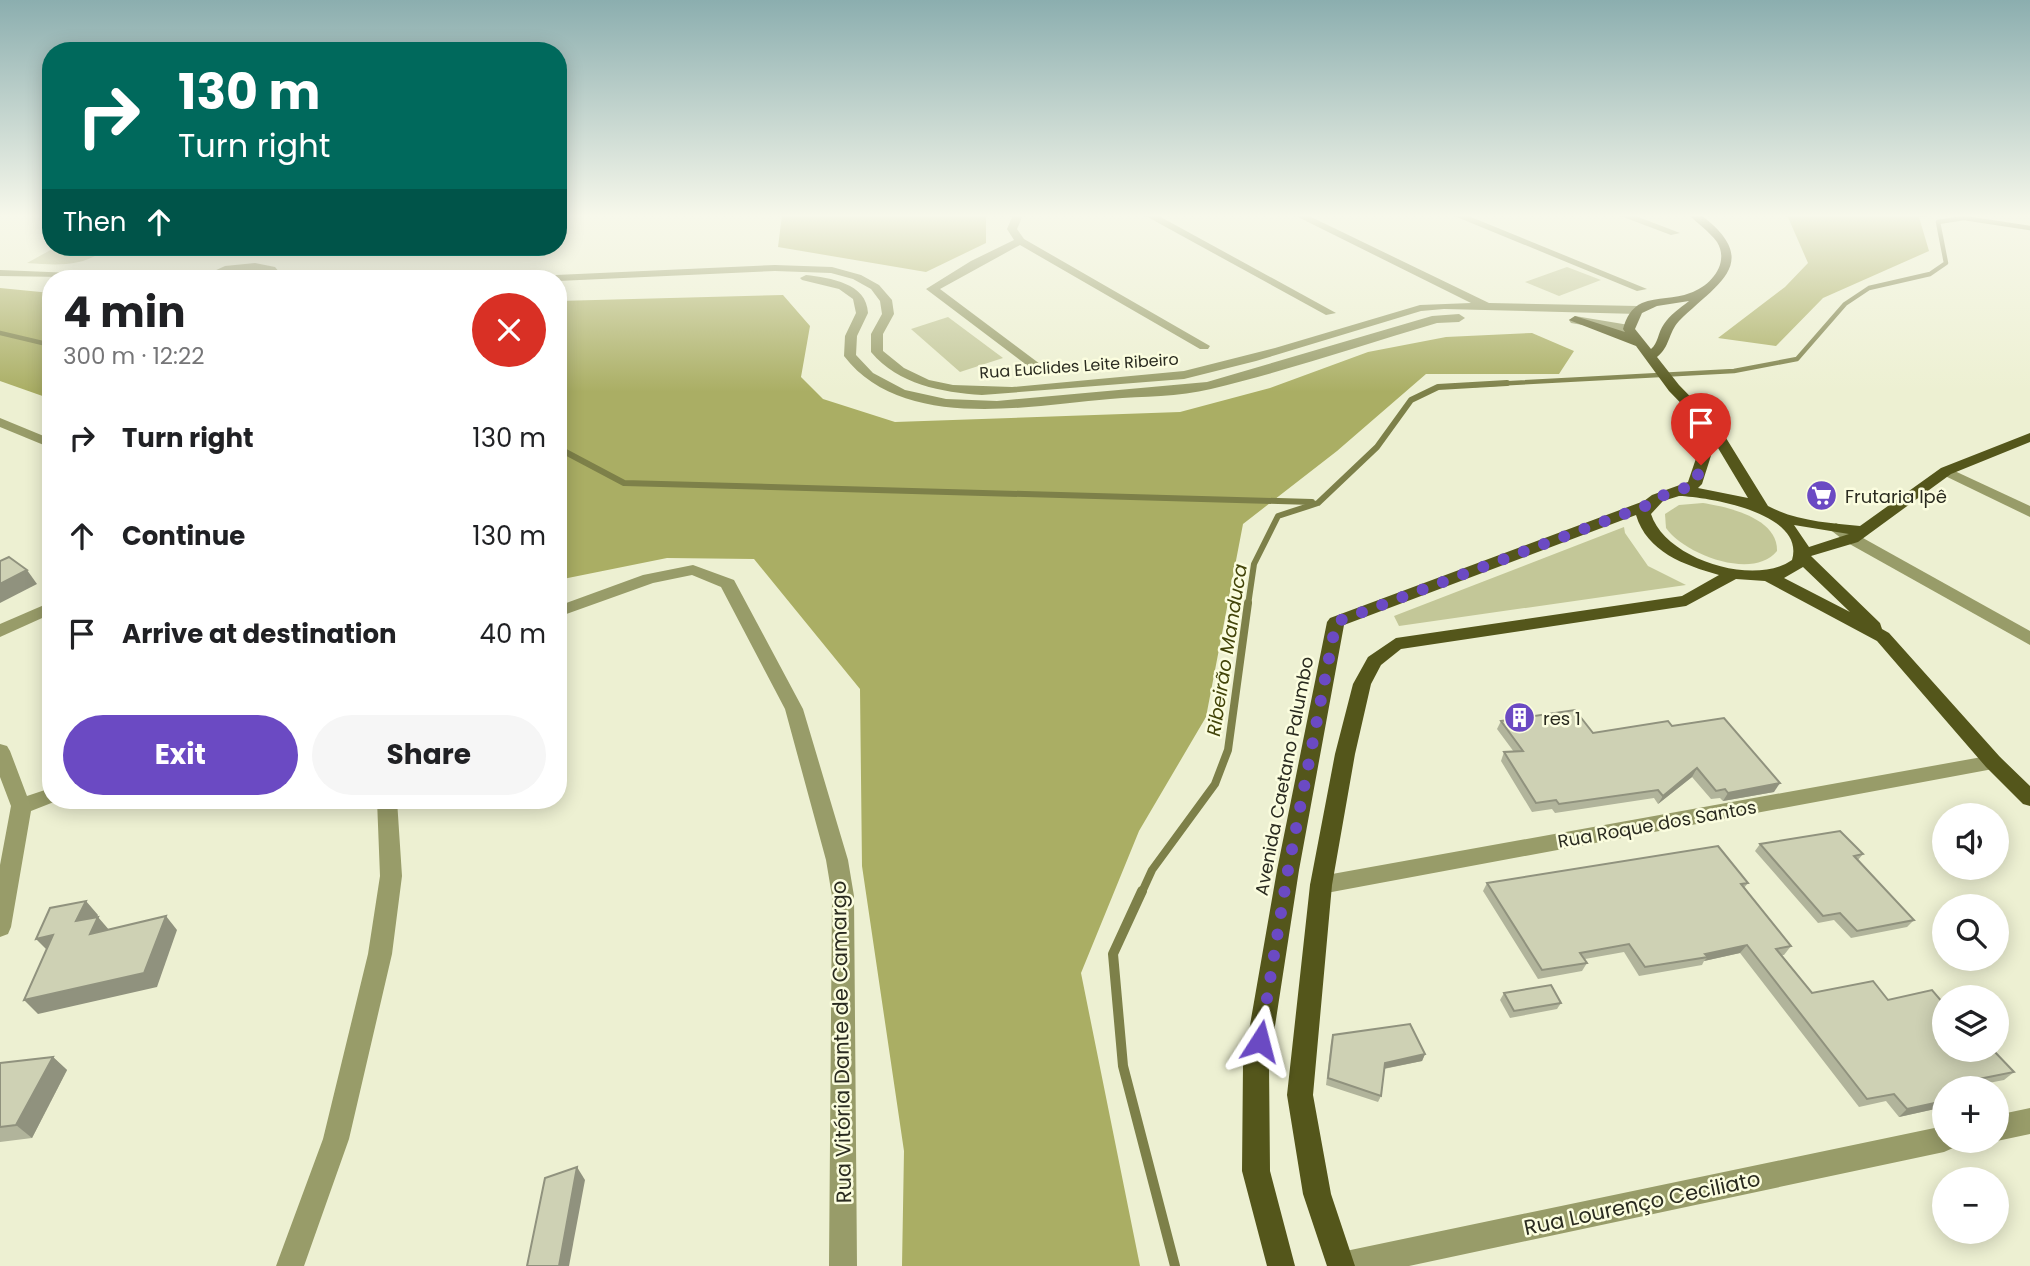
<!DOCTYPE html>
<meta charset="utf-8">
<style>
body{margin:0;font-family:Poppins,sans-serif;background:#f6f6f6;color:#202124;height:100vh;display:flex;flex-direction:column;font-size:26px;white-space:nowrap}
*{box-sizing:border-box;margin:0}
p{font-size:23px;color:#757577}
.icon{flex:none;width:38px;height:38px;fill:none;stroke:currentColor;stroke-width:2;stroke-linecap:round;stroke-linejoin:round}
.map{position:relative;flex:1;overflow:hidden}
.drawer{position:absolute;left:42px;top:270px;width:525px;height:539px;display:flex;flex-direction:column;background:#fff;border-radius:28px;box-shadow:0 4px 18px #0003}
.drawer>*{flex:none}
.banner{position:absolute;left:42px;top:42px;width:525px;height:214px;border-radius:28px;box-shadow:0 4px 18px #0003;background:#00695c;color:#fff;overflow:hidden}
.tools{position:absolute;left:1932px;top:803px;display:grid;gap:14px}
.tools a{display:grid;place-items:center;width:77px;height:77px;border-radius:50%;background:#fff;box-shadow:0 4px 18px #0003;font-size:35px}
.pin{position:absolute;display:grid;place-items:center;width:60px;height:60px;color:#fff;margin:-72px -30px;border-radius:50% 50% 50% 0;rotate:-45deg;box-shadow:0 0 7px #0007}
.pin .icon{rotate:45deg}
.me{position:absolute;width:77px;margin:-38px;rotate:9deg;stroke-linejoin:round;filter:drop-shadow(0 0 5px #0008)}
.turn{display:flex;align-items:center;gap:24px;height:147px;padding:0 21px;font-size:32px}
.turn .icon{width:91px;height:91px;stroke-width:2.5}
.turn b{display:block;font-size:49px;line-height:60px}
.then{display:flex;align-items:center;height:66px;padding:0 21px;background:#0003;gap:14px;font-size:26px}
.round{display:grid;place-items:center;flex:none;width:74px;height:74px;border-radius:37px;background:#f6f6f6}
.overview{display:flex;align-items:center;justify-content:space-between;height:119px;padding:0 21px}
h1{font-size:42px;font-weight:700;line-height:52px}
.action{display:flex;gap:14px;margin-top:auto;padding:14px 21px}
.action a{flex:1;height:80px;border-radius:42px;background:#6b4ac3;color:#fff;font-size:28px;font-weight:700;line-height:80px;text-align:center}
.action a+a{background:#f6f6f6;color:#202124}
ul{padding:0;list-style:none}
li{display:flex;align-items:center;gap:21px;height:98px;padding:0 21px}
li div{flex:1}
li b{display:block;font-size:26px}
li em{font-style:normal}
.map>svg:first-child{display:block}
.green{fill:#c3c798}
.forest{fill:#aaae64}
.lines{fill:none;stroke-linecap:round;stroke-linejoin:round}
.stream-far3{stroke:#7d8049;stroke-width:4.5}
.stream-far2{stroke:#7d8049;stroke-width:6}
.stream-far1{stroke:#7d8049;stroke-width:8}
.stream{stroke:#7d8049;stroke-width:10}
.minor{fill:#989c69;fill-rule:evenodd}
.major{fill:#54561b;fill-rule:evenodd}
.wall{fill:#b1b49b}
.shaded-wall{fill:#90927e}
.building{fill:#ced1b4;stroke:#90927e;stroke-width:2}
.route{stroke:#6b4ac3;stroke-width:12;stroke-dasharray:0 21.6}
.labels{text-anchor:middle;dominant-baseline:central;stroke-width:5;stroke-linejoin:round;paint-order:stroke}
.far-street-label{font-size:16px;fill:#2a2b20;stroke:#fbfddf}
.poi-label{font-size:18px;fill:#2a2b20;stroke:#fbfddf;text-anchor:start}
.street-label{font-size:18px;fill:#2a2b20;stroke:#fbfddf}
.water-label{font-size:19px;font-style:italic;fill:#424409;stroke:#fbfddf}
.near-street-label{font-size:21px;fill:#2a2b20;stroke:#fbfddf}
</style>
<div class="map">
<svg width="2030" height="1266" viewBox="0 0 2030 1266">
<rect width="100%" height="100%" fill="#edf0d2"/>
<g class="green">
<path d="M56,247H108C84,268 57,265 27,263Z"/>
<path d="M1567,267L1601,280L1559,296L1525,282Z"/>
<path d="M948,317L1003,358L960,372L911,329Z"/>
<path d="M1703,503C1728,507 1778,518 1777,551C1753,581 1684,554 1666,528L1665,514L1679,505Z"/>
<path d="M1624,527L1625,533L1648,566L1686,585L1399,626L1394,616Z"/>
</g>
<g class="forest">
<path d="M782,215H986V243L926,272L778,247Z"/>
<path d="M1787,215H1940L1919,217L1929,251L1823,298L1776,346L1718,338L1785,287L1808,263Z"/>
<path d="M0,288L51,293V399L0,381Z"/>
<path d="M783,295L810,326L801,377L823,399L895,422L1180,412L1270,388L1368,352L1446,337L1532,333L1574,351L1559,374H1426L1337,451L1243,524L1206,717L1139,831L1081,973L1140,1266H902L904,1151L862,866L860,689L754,559L667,558L558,580V301Z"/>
</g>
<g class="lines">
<g class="stream-far3">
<path d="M0,333L51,345"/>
<path d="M1475,385L1734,371L1797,359L1845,304L1869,288L1930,274L1946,263L1938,222L1964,218L2030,228"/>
</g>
<g class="stream-far2">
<path d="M558,448L624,483L1312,502"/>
<path d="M1248,605L1254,564L1278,516L1318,503L1377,447L1411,400L1438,387L1507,383"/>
</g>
<path class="stream-far1" d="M1142,892L1152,870L1215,784L1228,750L1248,603"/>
<path class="stream" d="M1142,891L1113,954L1123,1066L1175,1266"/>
<g class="minor">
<path d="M1013,215H1023L1017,229L1024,239L1210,346L1208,349H1200L1020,245L940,289L1048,370L1042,374L1037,373L926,289L971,261L1014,240L1007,229Z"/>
<path d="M1144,215H1157L1336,313L1326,315Z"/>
<path d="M1294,215H1307L1489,303L1638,306L1644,310L1638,314L1444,309L1421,311L1256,361L1184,379L982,395C941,392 899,385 871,352V334L882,314L880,301L871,289L853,279L831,273L775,271L558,281V278H550L556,275L775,265L832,267L861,275L879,285L892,300L894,314L883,334V351L904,368L929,380L953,385L1012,387L1184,371L1275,348L1420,305L1471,303Z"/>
<path d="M1452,215H1466L1647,289L1637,291Z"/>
<path d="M1618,215H1633L1680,233L1671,235Z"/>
<path d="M255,263L275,267L280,273L301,275L307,278H268L267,271C242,267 223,279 199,278L225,266Z"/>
<path d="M0,270L122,275L128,278L0,276Z"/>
<path d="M806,275C830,278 867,283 868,313L857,336L856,355L873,373L905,390L946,399L997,401L1207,382L1432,316L1459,314L1465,318L1459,322L1437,323C1362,345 1287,371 1211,389C1179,397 1143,396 1110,399C1028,406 902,432 844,356L845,336L856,313L853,299L839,289L802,280L800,278Z"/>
<path d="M1575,316L1629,325L1635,329L1629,333L1571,323L1569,320Z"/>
<path d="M0,418L51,439V448L0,427Z"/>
<path d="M1946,467L2030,506V517L1941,474L1939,471Z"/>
<path d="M1836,523L2030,631V645L1846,542L1828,528Z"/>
<path d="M693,565L734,580L803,709L848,860L854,896L857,1266H829L832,896L826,860L785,709L721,587L692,575L653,583L558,617V606L643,575Z"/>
<path d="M51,602V614L0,637V624Z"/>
<path d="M0,744L7,746L10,751L27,796L51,788V800H59L31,811L11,927L8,934L0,937V865L11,806L0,777Z"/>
<path d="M1993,755L2000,757L2003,762L2000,767L1993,769L1321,894L1313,891L1310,885L1313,879L1321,876Z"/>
<path d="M377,800H397L402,876L392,954L349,1139L304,1266H276L323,1139L368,954L380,876Z"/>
<path d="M2030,1108V1134L1997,1141V1115Z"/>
<path d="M1944,1126V1141H1956L1953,1148L1944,1152L1409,1266H1327L1331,1256L1341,1252Z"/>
</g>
<path class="major" d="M1689,215H1701C1764,263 1716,284 1679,321C1668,333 1670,347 1657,357L1679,385L1718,425L1768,506C1796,521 1829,523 1860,526L1941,468L2030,433V442L1951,474L1858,542L1811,556L1880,623L1882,629L1889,633L2000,757L2030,786V806L2023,804L1986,767L1877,641L1765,581L1736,579L1686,606L1401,649L1381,665L1371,684L1355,754L1332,885L1313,1095L1331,1194L1355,1266H1327L1303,1194L1287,1095L1310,885L1335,754L1353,684L1368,657L1396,638L1682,596L1719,575C1684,565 1647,552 1636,515L1344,625L1299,870L1269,1065L1270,1171L1295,1266H1267L1242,1171L1243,1065L1277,870L1327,622L1330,618L1644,501L1652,495L1688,482L1706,429L1669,391L1636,346L1569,320L1575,316L1625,332L1623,329C1626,318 1631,308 1642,303C1657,297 1675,299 1690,293C1711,286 1730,263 1717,242C1709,231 1698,224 1689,215ZM1689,301C1680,308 1670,315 1664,324C1658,332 1658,344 1651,349L1635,329L1642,313L1657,306ZM1715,443L1748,498L1698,488L1702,484ZM1679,496C1709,497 1806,513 1792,560C1754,587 1665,559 1651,514L1663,501ZM1794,525L1849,534L1809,547ZM1803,567L1850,612L1784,578Z"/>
</g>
<g class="wall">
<path d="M1501,721L1593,733L1672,726L1774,792L1723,801L1720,798L1711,799L1692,777L1658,804L1654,798L1555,813L1552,809L1532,812L1501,761L1504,752H1514L1497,729Z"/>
<path d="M1760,844L1863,854L1858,860L1914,920L1907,927L1851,938L1834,920L1818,923L1755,851Z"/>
<path d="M1487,883H1748L1744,888L1791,946L1784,955H1782L1812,993L1888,1000L1944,1050L2014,1072L2004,1080L1968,1087L1944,1088V1107L1899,1117L1886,1101L1859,1107L1740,953L1704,961L1702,965L1639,976L1624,952L1585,959L1587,963L1582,971L1538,979L1483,891Z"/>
<path d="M1504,993L1561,1003L1557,1009L1510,1018L1500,1000Z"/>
<path d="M1333,1035L1425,1054L1422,1061L1384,1069L1381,1096L1378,1102L1326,1085L1331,1042Z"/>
<path d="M53,1057L67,1070L32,1138L0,1142V1063Z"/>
</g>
<g class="shaded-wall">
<path d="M27,570L37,584L0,603V584Z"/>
<path d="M1697,768L1692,777L1658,804L1663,796Z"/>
<path d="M1780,783L1774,792L1723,801L1728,793Z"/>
<path d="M86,901L98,915L94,926L98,917L110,931L103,948L76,921Z"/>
<path d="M166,916L177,930L157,987L38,1014L24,1000Z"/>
<path d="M53,935L50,953L36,939Z"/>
<path d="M1747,945L1740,953L1704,961L1708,957L1705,954Z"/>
<path d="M1425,1054L1422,1061L1382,1069L1385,1063Z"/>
<path d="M53,1057L67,1070L32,1138L16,1125Z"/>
<path d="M1944,1101V1107L1899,1117L1907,1109Z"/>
<path d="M577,1167L585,1180L569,1266H559Z"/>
</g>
<g class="building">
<path d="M9,557L27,570L0,584V561Z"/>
<path d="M1575,710L1593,733L1668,721L1672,726L1724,718L1780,783L1728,793L1725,789L1716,791L1697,768L1663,796L1658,790L1559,804L1556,800L1536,803L1504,752L1523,751L1501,721Z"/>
<path d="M1840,831L1863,854L1854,856L1914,920L1857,931L1840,913L1823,916L1760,844Z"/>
<path d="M1718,846L1748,883L1741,884L1791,946L1776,949L1812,993L1873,981L1888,1000L1932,990L1944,1004V1050H1993L2014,1072L1964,1082L1969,1088H1944V1101L1907,1109L1894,1094L1867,1099L1747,945L1705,954L1708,957L1645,967L1629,944L1580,953L1587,963L1542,970L1487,883Z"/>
<path d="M86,901L76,921L98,917L90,934L166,916L144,973L24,1000L53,935L36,939L50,908Z"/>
<path d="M1551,985L1561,1003L1514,1011L1504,993Z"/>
<path d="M1410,1024L1425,1054L1385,1063L1381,1096L1328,1078L1333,1035Z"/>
<path d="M53,1057L16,1125L0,1127V1063Z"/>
<path d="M577,1167L559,1266H527L545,1178Z"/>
</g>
<linearGradient id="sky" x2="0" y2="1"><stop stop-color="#8baeaf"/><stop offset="0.55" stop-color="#f7f8eb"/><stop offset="1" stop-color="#f7f8eb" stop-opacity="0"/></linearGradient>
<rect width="2030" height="392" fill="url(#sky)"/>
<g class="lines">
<path class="route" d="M1260,1041L1288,870L1336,622L1648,505C1660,493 1680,491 1695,484L1701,465"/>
</g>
<defs>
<symbol id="supermarket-disc" viewBox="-11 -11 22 22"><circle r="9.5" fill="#6b4ac3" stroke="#fbfddf"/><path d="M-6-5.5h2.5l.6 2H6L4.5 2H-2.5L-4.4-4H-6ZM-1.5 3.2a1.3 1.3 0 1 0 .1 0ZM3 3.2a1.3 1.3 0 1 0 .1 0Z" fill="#fff"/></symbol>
<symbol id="building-disc" viewBox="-11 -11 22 22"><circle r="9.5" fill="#6b4ac3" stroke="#fbfddf"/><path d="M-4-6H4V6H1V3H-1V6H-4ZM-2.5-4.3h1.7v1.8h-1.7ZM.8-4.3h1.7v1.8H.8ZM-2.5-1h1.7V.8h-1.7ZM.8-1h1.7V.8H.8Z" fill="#fff"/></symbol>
</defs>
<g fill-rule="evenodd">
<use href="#supermarket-disc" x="1804" y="478" width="35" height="35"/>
<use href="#building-disc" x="1502" y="700" width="35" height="35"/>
</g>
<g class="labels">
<g class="far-street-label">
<text transform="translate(1079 366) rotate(-4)">Rua Euclides Leite Ribeiro</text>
</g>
<g class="poi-label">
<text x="1845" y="496">Frutaria Ipê</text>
<text x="1543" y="718">res 1</text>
</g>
<g class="street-label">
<text transform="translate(1284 776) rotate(-79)">Avenida Caetano Palumbo</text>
<text transform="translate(1657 824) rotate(-10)">Rua Roque dos Santos</text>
</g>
<g class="water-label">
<text transform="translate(1227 650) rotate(-81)">Ribeirão Manduca</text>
</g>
<g class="near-street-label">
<text transform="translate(841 1042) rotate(-91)">Rua Vitória Dante de Camargo</text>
<text transform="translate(1642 1203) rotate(-12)">Rua Lourenço Ceciliato</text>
</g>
</g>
</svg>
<div class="tools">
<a><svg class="icon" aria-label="sound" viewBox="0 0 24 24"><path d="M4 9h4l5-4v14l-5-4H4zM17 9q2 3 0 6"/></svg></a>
<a><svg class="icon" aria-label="search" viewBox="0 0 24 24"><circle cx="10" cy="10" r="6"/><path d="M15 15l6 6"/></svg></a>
<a><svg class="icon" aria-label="layers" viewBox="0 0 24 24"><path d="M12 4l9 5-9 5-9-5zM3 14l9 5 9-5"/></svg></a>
<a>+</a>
<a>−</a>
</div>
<div class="pin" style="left:1701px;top:465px;background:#d93025"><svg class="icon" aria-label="arrive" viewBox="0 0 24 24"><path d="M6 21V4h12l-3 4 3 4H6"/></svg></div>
<svg class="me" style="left:1260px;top:1041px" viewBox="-20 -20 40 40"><path d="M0-17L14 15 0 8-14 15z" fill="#6b4ac3" stroke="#fff" stroke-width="4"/></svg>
<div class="banner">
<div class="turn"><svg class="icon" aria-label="right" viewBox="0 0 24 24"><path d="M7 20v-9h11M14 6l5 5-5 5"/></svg><div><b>130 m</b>Turn right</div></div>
<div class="then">Then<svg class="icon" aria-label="ahead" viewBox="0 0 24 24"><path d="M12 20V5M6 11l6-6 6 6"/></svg></div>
</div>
<section class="drawer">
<div class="overview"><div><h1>4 min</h1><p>300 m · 12:22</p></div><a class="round" style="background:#d93025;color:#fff"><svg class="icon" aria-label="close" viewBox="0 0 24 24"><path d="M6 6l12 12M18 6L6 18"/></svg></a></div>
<ul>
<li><svg class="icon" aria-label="right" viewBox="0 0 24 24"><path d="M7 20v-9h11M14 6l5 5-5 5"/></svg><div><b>Turn right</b></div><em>130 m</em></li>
<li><svg class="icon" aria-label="ahead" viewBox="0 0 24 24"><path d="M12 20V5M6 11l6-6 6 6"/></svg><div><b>Continue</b></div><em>130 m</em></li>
<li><svg class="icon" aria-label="arrive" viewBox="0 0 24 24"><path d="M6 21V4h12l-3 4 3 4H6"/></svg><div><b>Arrive at destination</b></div><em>40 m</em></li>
</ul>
<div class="action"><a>Exit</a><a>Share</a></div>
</section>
</div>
